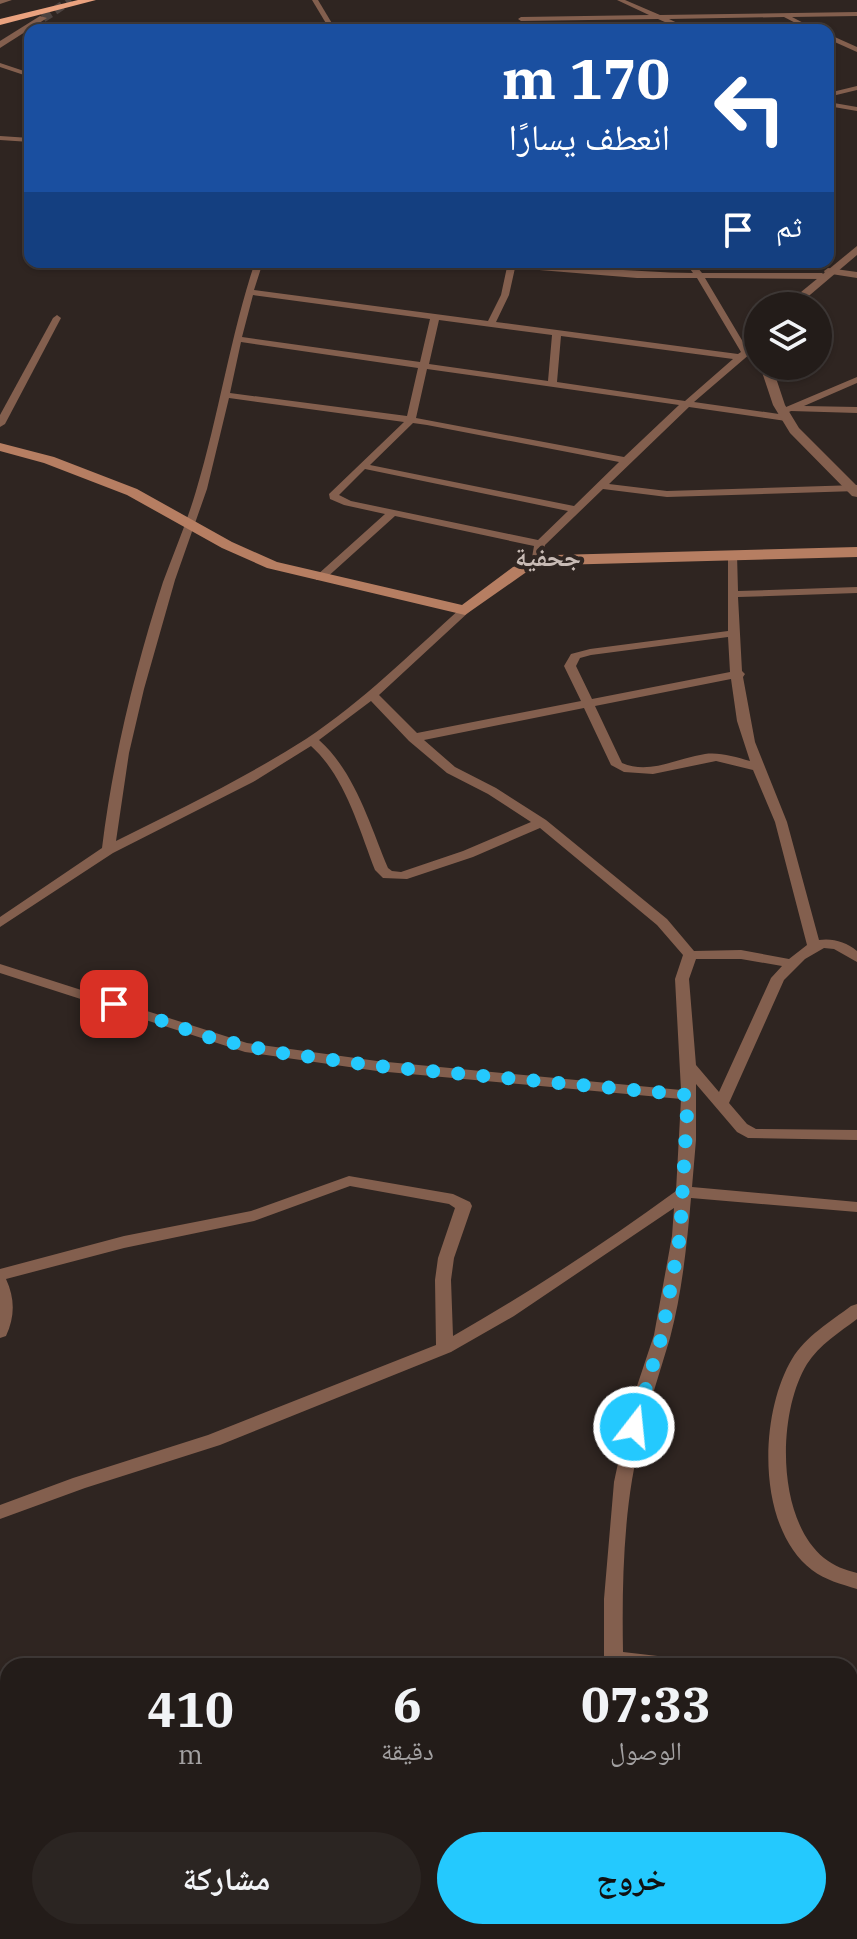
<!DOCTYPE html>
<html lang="ar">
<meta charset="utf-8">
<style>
body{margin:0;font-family:"IBM Plex Serif","Noto Naskh Arabic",serif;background:#2b2522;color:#f1f3f6;direction:rtl;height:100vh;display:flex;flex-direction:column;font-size:30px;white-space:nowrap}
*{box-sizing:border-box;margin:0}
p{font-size:26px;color:#a3a1a2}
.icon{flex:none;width:44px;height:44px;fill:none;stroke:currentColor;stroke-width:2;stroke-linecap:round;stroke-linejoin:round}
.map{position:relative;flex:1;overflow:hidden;direction:ltr}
.details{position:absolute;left:0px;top:1658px;width:858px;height:282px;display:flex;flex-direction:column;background:#231c19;border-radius:24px 24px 0 0;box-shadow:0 2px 6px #0004,0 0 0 2px #403a38;direction:rtl}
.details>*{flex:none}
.banner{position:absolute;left:24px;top:24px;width:810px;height:244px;border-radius:16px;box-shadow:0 2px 6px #0004,0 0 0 2px #403a38;direction:rtl;background:#1a4fa0;color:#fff;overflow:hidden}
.fabs{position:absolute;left:744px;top:292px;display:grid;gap:16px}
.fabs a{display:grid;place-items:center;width:88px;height:88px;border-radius:50%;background:#231c19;box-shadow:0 2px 6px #0004,0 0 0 2px #403a38;font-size:40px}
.pin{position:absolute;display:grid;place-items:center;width:68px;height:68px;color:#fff;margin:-34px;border-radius:16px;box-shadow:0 4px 12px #0006}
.me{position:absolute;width:88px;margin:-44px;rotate:16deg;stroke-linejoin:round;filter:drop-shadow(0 0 6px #0008)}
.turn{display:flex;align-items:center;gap:28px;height:168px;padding:0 32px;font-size:36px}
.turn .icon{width:104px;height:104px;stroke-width:2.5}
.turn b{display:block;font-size:56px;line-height:68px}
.then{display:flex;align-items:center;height:76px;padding:0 32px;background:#0003;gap:16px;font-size:30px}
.eta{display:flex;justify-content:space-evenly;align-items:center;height:136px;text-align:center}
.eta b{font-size:48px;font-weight:800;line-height:56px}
.primary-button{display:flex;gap:16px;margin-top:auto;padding:16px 32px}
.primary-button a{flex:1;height:92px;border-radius:48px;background:#24c9fe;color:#111;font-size:32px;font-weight:800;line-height:92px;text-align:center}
.primary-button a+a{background:#2b2522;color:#f1f3f6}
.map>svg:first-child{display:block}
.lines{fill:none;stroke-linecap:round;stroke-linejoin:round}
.tertiary-tunnel{stroke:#4d4340;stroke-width:9;stroke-dasharray:9 5;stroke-linecap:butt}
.minor{fill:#835f4e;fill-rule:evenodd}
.tertiary{fill:#835f4e;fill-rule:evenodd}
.secondary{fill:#b67e62;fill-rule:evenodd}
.trunk{fill:#eaa27f;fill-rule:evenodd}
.route{stroke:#24c9fe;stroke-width:14;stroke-dasharray:0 25.2}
.labels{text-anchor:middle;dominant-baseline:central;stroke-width:8;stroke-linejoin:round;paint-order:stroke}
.far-quarter-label{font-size:26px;font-weight:bold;fill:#c8bbb5;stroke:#2f2521}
</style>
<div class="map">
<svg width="857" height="1939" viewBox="0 0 857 1939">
<rect width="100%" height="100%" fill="#2f2521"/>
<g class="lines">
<path class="tertiary-tunnel" d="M43,18L71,0"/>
<g class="minor">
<path d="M0,0H12L0,4Z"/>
<path d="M312,0H318L336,30H330Z"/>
<path d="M617,0H625L660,15L857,12V16L792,17L817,30H809L784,17L669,19L692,30H683L658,19L521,21L518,19L521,17L649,15Z"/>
<path d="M212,27L214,28L215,30H209Z"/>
<path d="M828,34L857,47V52L828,39Z"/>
<path d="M0,63L30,73V77L0,67Z"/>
<path d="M857,86V90L828,97V93Z"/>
<path d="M828,102L857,107V111L828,106Z"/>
<path d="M0,136L30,138V142L0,140Z"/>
<path d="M255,262H263L254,290L488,321L501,295L507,267L475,265L471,262C544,262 618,272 693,273L685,262H693L702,273H822L826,276L822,279L705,278L746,347L758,339V347L694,402L779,414V410L857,377V383L804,406L857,407V413L791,411L783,415L791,418L786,421L689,407L609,484L667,491L857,485V491L667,497L603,489L545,545L541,563L536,566L531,563L534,546L395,516L324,580H316V576L385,514L344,505L330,499L329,494L404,422L229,398L207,489L175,580L144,689L129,753L116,841C180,809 245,778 306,739C362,702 411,653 461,608L465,607L471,610L379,695L417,733L581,701L564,666L571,654L590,649L728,631V552H736L737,554L738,591L857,587V593L738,597L742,671L745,674L743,677L755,742L787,822L819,940C833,938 846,942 857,951V962L834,949L824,948L805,959L784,980L729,1103L747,1124L756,1129L857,1130V1140L748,1138L737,1132L696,1084V1140L692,1187L857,1202V1212L691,1198C687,1244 682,1293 670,1338C656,1385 640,1431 632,1480C623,1535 622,1596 623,1652L675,1658L682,1660L685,1666H604V1599L614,1482L630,1407L654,1335L672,1236L674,1208L514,1316L451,1352L220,1445L85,1488L0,1519V1505L73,1478L208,1435L436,1345L435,1280L438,1258L455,1208L449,1204L350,1186L254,1221L124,1248L6,1279C15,1299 15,1316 6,1336L0,1338V1269L124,1236L251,1211L349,1176L453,1194L470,1202L472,1206L454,1258L451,1280L453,1336C530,1292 605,1243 676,1191L681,1099L377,1071L245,1052L0,973V964L247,1043L377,1061L681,1090L675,979L683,955L657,925L540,828L473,857L407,879L383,878L375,870C359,829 345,776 311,746L253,782L113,853L0,927V917L102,848C113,758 135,669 163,582C174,552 187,522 196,491C219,415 230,337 255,262ZM515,268L637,278H697L741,352L738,354L496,322L509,295ZM253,295L430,319L420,362L242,337ZM439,320L552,335L548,381L429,364ZM561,336L733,359L685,401L557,382ZM241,342L418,368L407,416L230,393ZM427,369L679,405L624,457L416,418ZM413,423L427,425L619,462L574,506L370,465ZM365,469L568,511L538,540L351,501L339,495ZM728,637L730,672L592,699L576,666L580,658L591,655ZM731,679L737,721L750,761C735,757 720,752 705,754C677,758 650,775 622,763L595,706ZM371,701L409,741L447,773L488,794L531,822L463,851L401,872L392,871L388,868C370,825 355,772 319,740ZM584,708L611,765L624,772L653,774L716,761L753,770L775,822L807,945L789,959L741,950L694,951L667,919L546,820L496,788L455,767L424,740ZM696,959H741L782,966L771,978L719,1092L696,1065L689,979Z"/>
<path d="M828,268L857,272V278L825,273L824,271Z"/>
<path d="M57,315L61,318L5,424L0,427V415L53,318Z"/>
<path d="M857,1304V1319C840,1332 819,1345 807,1364C777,1413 776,1519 824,1558C834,1566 845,1570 857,1573V1589C841,1584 825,1580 812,1570C756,1527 759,1414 792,1359C806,1336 830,1322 851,1306Z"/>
<path d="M857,1700V1716L850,1717V1701Z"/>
<path d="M8,1705V1721L0,1722V1706Z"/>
<path d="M95,1932H117L116,1939H94Z"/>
<path d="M124,1932H537L540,1939H127Z"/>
<path d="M618,1932H640L641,1939H619Z"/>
</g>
<g class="tertiary">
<path d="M40,16L47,18L0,48V41Z"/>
<path d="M857,246V255L797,306H784Z"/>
<path d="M760,366H772L785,405L799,428L857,486V497L852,496L790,433L773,405Z"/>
</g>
<path class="secondary" d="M0,443L54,457L137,489L232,542L277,562L462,605L513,567L555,555L857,547V557L556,565L525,573L465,615L267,568L222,548L127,495L44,463L0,451Z"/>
<path class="trunk" d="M78,0H96L0,25V19Z"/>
</g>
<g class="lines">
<path class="route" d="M114,1004L214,1039L282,1053L377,1066L688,1095L680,1236L662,1335L634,1427"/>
</g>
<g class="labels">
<g class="far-quarter-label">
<text x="548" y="556">جحفية</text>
</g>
</g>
</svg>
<div class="fabs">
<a><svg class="icon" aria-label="layers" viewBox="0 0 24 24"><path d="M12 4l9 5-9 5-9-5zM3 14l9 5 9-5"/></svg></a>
</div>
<div class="pin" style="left:114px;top:1004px;background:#d93025"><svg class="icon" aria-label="arrive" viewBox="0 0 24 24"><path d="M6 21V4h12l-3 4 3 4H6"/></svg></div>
<svg class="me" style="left:634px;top:1427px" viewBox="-20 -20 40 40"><circle r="17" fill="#24c9fe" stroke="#fff" stroke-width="3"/><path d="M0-11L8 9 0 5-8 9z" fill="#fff"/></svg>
<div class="banner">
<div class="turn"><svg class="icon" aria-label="left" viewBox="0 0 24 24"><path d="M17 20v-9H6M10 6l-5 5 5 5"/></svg><div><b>170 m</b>انعطف يسارًا</div></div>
<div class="then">ثم<svg class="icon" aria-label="arrive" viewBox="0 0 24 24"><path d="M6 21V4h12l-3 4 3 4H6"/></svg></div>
</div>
<section class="details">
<div class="eta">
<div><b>07:33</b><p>الوصول</p></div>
<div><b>6</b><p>دقيقة</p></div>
<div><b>410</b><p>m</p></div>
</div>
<div class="primary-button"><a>خروج</a><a>مشاركة</a></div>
</section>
</div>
